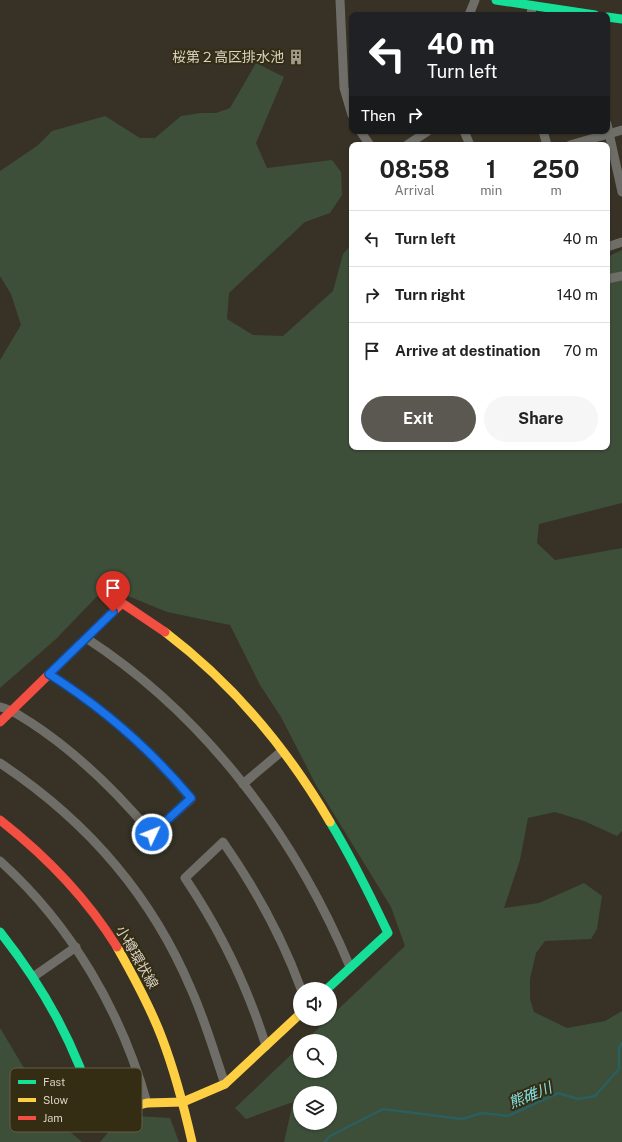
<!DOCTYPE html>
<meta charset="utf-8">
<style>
body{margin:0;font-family:"Public Sans","Noto Sans JP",sans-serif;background:#f6f6f6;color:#222;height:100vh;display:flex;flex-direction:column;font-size:15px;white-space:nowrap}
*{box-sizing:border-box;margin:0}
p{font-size:13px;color:#767676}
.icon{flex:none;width:22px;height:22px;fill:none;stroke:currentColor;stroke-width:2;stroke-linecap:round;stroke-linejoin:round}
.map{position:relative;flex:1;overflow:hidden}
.details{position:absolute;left:349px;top:142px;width:261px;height:308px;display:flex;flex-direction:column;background:#fff;border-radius:8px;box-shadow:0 1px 3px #0004}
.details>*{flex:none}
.top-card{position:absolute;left:349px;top:12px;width:261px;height:122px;border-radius:8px;box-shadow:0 1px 3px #0004;background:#202124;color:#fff;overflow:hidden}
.controls{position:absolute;left:293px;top:982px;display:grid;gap:8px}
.controls a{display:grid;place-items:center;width:44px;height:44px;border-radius:50%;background:#fff;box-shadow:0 1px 3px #0004;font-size:20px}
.pin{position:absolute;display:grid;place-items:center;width:34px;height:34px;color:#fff;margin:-41px -17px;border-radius:50% 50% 50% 0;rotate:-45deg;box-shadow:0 0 4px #0007}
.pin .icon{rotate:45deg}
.me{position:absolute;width:44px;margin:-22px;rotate:47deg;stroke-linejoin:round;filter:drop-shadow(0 0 3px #0008)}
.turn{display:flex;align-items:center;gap:14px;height:84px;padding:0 12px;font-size:18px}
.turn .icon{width:52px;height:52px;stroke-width:2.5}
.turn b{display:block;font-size:28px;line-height:34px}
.then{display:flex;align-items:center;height:38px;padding:0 12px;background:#0003;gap:8px;font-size:15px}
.eta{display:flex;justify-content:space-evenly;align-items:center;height:68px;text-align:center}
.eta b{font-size:24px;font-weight:700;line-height:28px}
.primary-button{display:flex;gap:8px;margin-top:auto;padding:8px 12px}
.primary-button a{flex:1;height:46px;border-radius:24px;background:#5b5852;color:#fff;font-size:16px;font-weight:700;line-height:46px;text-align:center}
.primary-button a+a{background:#f6f6f6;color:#222}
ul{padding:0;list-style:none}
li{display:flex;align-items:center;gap:12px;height:56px;padding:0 12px;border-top:1px solid #e0e0e0}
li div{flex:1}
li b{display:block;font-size:15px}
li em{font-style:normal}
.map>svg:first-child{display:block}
.green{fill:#3d4e39;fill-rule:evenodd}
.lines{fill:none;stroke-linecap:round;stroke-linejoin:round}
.stream{stroke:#2b5f5f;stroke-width:2.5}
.street{stroke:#6f6d67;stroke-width:9}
.fast{stroke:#16e098;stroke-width:9}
.slow{stroke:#ffcf43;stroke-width:9}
.jam{stroke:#f24e42;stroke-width:9}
.route-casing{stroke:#114b97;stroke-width:10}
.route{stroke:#1a73e8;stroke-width:7}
.labels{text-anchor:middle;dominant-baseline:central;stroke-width:4;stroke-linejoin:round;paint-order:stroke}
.poi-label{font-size:14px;fill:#d8d3c4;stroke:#342c13;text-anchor:end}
.street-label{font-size:14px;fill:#d8d3c4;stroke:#342c13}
.water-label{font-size:15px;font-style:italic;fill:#83e1e3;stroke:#342c13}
.key{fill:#342c13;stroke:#655e48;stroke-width:1}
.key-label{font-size:11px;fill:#d8d3c4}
</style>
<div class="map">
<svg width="622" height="1142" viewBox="0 0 622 1142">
<rect width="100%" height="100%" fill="#373225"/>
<g class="green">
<path d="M256,63L284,77L256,143L267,168L332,160L341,172L342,195L330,213L305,222L229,293L227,319L253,335L283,336L333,291L343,254L352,244V447H607V257L622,250V503L539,524L537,543L555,560L622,548V831L617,836L584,821L555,812L528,818L520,860L504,908L539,903L584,883L602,896L597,929L591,939L545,941L536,953L530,979V999L534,1012L567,1028L605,1021L622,1011V1142H284L293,1102L246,1119L235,1108L300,1046V1071H330V1041H305L328,1019H330V1017L405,946L391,907L316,785L281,717L260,685L230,625L167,612L106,587L56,639L0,688V360L21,325L11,294L0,276V171L37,146L52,131L105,116L140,138H155L181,116L201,113H216L230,108ZM300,1093H330V1123H300Z"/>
<path d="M0,1028L54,1118L82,1142H0Z"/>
<path d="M136,1116L170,1118L179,1142H100L112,1128Z"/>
</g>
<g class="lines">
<path class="stream" d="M325,1142L330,1136L383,1109L462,1119L482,1113L508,1116L558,1093L578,1099L595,1096L619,1069V1048L622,1043"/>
<g class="street">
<path d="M340,0L344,88L352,115"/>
<path d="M469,15L475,0"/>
<path d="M531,15L532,6"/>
<path d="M607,124L622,192"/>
<path d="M360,131L370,145"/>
<path d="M464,131L470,145"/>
<path d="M543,131L547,145"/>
<path d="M407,145L428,131"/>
<path d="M570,145L622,130"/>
<path d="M607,247L622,242"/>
<path d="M607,279L622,276"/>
<path d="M86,638C206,716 295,836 350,967"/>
<path d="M0,707C11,709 20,716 30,722C76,752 117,792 152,834L191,799C150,749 103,708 49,674"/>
<path d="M0,763C86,820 151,894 191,989C205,1020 214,1052 225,1084"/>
<path d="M243,784L282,751"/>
<path d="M0,861C72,926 121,1011 147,1103"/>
<path d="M33,977L76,947"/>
<path d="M266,1046C247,985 220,930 185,878L223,842C255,888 282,937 301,989"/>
</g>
<g class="fast">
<path d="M496,0L595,15"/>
<path d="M607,17L622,19"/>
<path d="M0,932C45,989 76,1046 97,1116L136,1106"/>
<path d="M327,989L388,933C370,895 352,858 330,822"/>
</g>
<g class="slow">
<path d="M165,632C232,683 288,750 330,822"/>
<path d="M117,947C134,977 150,1006 162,1038C175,1072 184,1107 192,1142"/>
<path d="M136,1106L147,1103L183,1102L225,1084L300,1014"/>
</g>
<g class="jam">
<path d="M0,722L122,603L165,632"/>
<path d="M0,820C46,856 86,897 117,947"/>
</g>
</g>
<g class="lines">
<defs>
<path id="route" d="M113,612L49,674C103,708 150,749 191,798L152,834"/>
</defs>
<use href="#route" class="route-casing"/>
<use href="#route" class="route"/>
</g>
<defs>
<symbol id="building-bare" viewBox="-9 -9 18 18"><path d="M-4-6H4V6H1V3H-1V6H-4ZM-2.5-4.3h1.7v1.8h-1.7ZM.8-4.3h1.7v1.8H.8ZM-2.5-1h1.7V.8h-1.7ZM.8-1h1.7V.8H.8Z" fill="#a09b8c" stroke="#342c13" stroke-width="2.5" paint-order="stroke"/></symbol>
</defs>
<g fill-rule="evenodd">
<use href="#building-bare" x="285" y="46" width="22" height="22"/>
</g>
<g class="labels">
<g class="poi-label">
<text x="284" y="57">桜第２高区排水池</text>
</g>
<g class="street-label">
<text transform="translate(137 957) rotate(60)">小樽環状線</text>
</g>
<g class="water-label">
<text transform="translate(530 1095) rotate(-22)">熊碓川</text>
</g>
</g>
<rect x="10" y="1068" width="132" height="64" rx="6" class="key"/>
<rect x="18" y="1080" width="18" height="4" fill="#16e098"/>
<rect x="18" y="1098" width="18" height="4" fill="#ffcf43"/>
<rect x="18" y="1116" width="18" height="4" fill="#f24e42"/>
<g class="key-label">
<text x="43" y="1086">Fast</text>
<text x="43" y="1104">Slow</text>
<text x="43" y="1122">Jam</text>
</g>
</svg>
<div class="controls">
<a><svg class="icon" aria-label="sound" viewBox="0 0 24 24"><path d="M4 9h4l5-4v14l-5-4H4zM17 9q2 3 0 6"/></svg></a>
<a><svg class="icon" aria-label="search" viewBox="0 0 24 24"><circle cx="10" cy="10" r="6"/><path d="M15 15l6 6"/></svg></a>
<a><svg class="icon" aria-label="layers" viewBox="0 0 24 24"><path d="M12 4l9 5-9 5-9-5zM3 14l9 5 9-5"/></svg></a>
</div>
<div class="pin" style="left:113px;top:612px;background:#d93025"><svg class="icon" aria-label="arrive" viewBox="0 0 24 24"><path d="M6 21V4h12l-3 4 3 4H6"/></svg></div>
<svg class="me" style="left:152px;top:834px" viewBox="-20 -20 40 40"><circle r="17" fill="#1a73e8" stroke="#fff" stroke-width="3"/><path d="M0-11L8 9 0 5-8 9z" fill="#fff"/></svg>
<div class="top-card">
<div class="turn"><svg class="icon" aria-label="left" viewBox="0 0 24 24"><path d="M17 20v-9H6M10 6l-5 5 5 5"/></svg><div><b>40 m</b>Turn left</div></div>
<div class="then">Then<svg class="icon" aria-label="right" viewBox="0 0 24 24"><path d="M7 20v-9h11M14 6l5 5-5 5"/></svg></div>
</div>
<section class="details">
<div class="eta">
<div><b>08:58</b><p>Arrival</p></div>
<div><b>1</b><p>min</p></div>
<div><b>250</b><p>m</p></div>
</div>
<ul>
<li><svg class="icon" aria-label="left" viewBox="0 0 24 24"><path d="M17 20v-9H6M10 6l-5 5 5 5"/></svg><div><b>Turn left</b></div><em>40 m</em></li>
<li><svg class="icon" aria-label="right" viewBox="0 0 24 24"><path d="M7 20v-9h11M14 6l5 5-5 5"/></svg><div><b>Turn right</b></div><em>140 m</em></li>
<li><svg class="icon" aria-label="arrive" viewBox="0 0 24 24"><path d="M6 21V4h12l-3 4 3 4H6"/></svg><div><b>Arrive at destination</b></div><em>70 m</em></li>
</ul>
<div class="primary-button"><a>Exit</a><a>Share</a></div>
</section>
</div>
